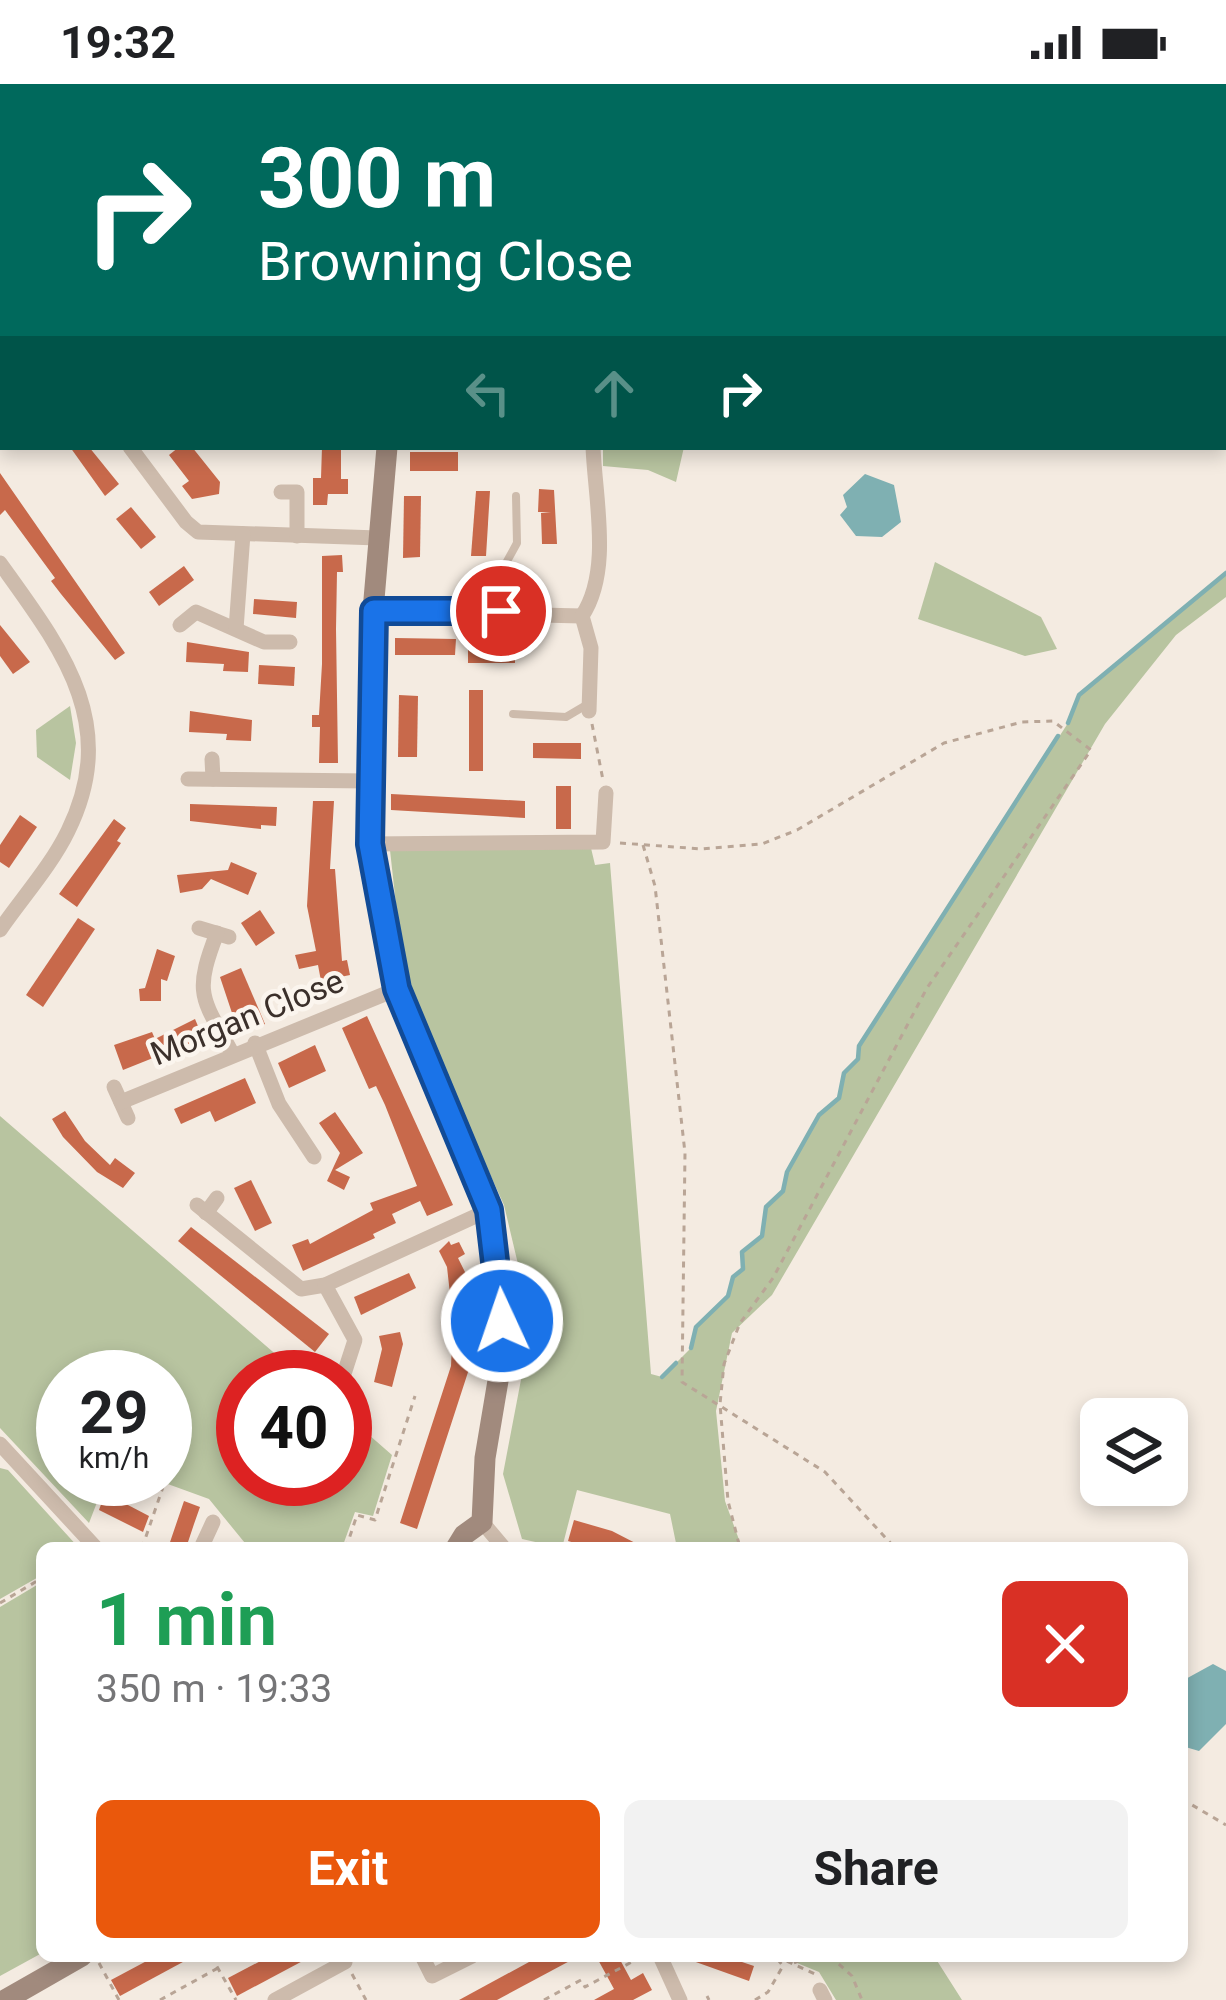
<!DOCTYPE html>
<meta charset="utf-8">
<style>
body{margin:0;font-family:Roboto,sans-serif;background:#f2f2f2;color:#202124;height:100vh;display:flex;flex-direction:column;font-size:45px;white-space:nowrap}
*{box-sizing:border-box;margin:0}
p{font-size:39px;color:#757577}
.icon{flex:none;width:66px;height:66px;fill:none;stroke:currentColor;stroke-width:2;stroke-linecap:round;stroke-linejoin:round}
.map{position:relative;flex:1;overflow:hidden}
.side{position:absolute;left:36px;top:1458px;width:1152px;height:420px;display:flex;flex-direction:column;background:#fff;border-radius:18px;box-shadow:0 6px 18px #0003}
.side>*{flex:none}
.banner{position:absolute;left:0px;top:0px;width:1227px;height:366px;box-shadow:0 6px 18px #0003;background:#00695c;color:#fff;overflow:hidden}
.tools{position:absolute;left:1080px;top:1314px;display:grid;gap:24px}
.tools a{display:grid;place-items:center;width:108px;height:108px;border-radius:18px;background:#fff;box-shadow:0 6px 18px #0003;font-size:60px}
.speed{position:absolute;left:36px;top:1266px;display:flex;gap:24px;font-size:60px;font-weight:700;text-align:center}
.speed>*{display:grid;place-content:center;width:156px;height:156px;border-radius:50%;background:#fff;box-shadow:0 6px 18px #0003;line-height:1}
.speed small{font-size:30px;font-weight:400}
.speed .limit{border:18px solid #d22;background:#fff;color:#111}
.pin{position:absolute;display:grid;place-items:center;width:102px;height:102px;color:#fff;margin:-51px;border:6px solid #fff;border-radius:50%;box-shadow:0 3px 12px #0007}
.me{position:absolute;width:132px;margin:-66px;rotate:357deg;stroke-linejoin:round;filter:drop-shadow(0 0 9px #0008)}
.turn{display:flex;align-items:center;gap:42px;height:252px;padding:0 60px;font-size:54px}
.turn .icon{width:156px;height:156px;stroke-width:2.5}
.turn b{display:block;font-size:84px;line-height:102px}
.lanes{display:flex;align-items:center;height:114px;padding:0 60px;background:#0003;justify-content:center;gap:60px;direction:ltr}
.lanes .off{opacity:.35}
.round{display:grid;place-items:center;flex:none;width:126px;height:126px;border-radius:18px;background:#f2f2f2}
.overview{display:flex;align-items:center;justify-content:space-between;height:204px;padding:0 60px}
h1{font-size:72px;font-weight:700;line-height:90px;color:#1e9e55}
.primary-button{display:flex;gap:24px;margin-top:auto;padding:24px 60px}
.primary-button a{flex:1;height:138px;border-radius:18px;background:#ea580c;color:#fff;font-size:48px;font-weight:700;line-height:138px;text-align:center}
.primary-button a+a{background:#f2f2f2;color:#202124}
.status{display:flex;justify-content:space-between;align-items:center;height:84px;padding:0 60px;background:#fff;direction:ltr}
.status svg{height:33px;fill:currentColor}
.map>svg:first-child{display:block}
.green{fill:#b8c4a0}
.water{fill:#7fb0b2}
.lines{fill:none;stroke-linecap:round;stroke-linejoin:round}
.stream{stroke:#7fb0b2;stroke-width:4.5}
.building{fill:#c8694b}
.path{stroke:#b9a596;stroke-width:3;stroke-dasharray:6 6;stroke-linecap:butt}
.lane{stroke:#cdbbac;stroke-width:8}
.street{stroke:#cdbbac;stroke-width:15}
.secondary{stroke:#a18a7d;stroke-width:21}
.route-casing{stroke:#114b97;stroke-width:30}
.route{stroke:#1a73e8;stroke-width:21}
.labels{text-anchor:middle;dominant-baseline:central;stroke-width:9;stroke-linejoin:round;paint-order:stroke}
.street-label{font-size:33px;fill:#3b302b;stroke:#fbf5ee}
</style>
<div class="status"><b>19:32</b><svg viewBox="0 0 49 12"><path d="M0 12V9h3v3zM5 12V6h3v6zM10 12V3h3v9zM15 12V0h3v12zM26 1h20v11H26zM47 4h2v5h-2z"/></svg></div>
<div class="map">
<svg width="1226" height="1916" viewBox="0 0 1226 1916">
<rect width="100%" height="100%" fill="#f4ebe1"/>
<g class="green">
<path d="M603,363H684L676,398L648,386L603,382Z"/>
<path d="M935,478L1041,533L1057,565L1025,572L918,535Z"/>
<path d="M1226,489V513L1176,551L1105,640L772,1211L732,1249L716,1327L725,1417L742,1464H677L670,1430L577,1406L562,1464L522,1455L503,1390L524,1280L522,1197L504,1121L405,903L390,766L591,764L595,781L610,779L651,1290L662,1293L692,1263L696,1243L727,1212L733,1193L743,1184L742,1168L762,1152L766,1123L783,1107L787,1088L819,1031L839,1014L844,989L858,975L859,962L1068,639L1079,611Z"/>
<path d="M70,622L76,659L70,696L37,673L36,646Z"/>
<path d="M0,1032L302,1293H243V1395H345V1330L392,1371L373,1432L355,1428L342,1464H249L209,1415L154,1395H165V1293H63V1395H106L89,1439L0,1344Z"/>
<path d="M0,1384L8,1386L79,1464H42V1491L0,1515Z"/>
<path d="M42,1498V1869L0,1892V1523Z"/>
<path d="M780,1872H934L962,1916H836L819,1888Z"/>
</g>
<g class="water">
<path d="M865,390L894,401L901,438L882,453L856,452L840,431L847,423L843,411Z"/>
<path d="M1213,1580L1226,1587V1640L1199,1667L1182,1662V1597Z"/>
</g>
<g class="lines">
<g class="stream">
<path d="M683,3L684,0"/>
<path d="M1068,639L1079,611L1226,489"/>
<path d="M691,1264L696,1243L728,1212L733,1193L743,1185L742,1168L762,1152L766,1123L783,1107L787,1088L819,1031L839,1014L844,989L858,975L859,962L1058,652"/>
<path d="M662,1293L676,1279"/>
</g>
</g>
<g class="building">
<path d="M70,363H89L119,400L105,412Z"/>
<path d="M179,363H192L220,398L219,410L192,415L182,402L189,397L169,371Z"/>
<path d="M322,363H341V395H348V410H328L327,421H313V394H321Z"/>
<rect x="410" y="368" width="48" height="19"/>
<path d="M0,389L125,569L115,576L61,510L51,497L55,494L5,426L0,431Z"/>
<path d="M539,405L554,406L557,460H542L541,429L551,428H538Z"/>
<path d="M476,407H490L486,472H471Z"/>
<path d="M404,412H421L420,473L403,474Z"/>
<path d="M131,423L156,453L141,465L116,435Z"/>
<path d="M342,471L343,488H337L336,545L338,679H319L320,643H312V631H319L322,580V472Z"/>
<path d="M184,482L194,496L159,522L149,508Z"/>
<path d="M254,515L297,518L296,534L253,530Z"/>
<path d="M0,541L30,578L13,590L0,572Z"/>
<path d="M395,554L456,555L455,571H395Z"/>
<path d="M187,558L249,568L248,588L223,587L224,580L186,578Z"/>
<rect x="468" y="562" width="47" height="17"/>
<path d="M259,581L295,583L294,602L258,600Z"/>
<rect x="469" y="606" width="14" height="81"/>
<path d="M399,611L418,612L417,673H398Z"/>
<path d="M190,627L252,636L251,657L226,656L227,650L189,648Z"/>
<path d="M533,659H581V675L533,674Z"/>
<rect x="556" y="702" width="15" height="43"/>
<path d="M391,710L525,717V734L391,726Z"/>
<path d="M313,717H334L330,785H335L342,877L347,876L350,891L321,897L318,881L299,885L295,871L316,867L307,822Z"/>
<path d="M190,720L277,723L276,742L261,741V745L190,737Z"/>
<path d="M20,731L37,743L9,784L0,778V761Z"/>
<path d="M114,735L126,744L117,757L121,759L77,823L59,810Z"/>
<path d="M231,778L257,789L248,811L211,795L202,805L180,809L177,791L228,786Z"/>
<path d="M260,826L275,849L256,862L241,839Z"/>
<path d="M78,834L95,845L43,923L26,911Z"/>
<path d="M157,865L175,872L167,897L161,895V917H140L139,905L145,904Z"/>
<path d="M241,884L265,940L239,950L220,893Z"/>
<path d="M367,932L453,1121L427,1132L420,1117L392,1130L396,1139L373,1150L375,1154L303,1187L292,1161L308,1155L310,1160L373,1126L370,1119L417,1102L385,1021L376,1002L369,1005L342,944Z"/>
<path d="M195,935L203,954L123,986L114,961L152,948L155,955Z"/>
<path d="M315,961L326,987L289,1004L278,979Z"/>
<path d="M245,994L256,1019L215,1038L210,1027L181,1040L174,1025Z"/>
<path d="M65,1027L85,1057L110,1081L115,1074L135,1089L123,1104L97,1088L63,1053L52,1035Z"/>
<path d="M335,1028L363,1069L335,1086L350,1093L344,1106L327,1097L340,1069L319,1039Z"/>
<path d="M251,1096L272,1139L255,1147L234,1104Z"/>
<path d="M191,1143L329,1250L315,1268L178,1157Z"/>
<path d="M449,1157L451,1161L459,1158L465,1170L458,1174L469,1196L470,1282L417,1445L400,1439L451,1282L453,1237L447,1183L439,1167Z"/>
<path d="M409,1189L416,1204L361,1231L354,1213Z"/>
<path d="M400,1248L403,1260L392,1303L374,1298L382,1265L379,1252Z"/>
<path d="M105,1409L149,1432L143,1448L99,1426Z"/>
<path d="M184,1417L200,1423L194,1440L186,1464H168Z"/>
<path d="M574,1436L612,1447L645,1464H591L568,1457Z"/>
<path d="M156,1872H194L120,1912L111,1896Z"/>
<path d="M270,1872H312L237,1912L228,1894Z"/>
<path d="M540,1872H579L497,1916H459Z"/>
<path d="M596,1872H618L631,1896L643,1889L652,1906L633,1916H594L614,1905Z"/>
<path d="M679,1872H724L754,1882L749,1897Z"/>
</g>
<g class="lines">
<g class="path">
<path d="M348,0L351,3"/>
<path d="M407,0L411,3"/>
<path d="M385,3L389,0"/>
<path d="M592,640L603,696"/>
<path d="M620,759L702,765L762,760L797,746L944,659L1022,638L1053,637L1091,666L927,904L773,1194L740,1239L724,1280L720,1320L728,1417L740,1464"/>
<path d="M643,761L655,802L685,1069L682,1298L825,1388L895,1464"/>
<path d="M142,1464L163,1403"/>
<path d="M346,1464L357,1431L375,1436L415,1312"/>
<path d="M0,1519L42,1494"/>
<path d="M1182,1715L1226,1741"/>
<path d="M211,1872L236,1916"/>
<path d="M776,1872L817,1891"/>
<path d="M830,1872L852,1892L862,1916"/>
<path d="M99,1879L119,1916"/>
<path d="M794,1879L810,1872"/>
<path d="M352,1890L366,1916"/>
<path d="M707,1912L709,1916"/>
<path d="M160,1916L218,1884"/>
<path d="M544,1916L581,1896L585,1903L643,1872"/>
<path d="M755,1916L768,1908L783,1882L775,1872"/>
</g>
<g class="lane">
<path d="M110,0L115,3"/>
<path d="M501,527L499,492L517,459L516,412"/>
<path d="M513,630L566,633L588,620"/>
</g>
<g class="street">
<path d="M0,203L3,206"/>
<path d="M130,363L186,438L198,448L378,454"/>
<path d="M281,408H297V452"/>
<path d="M0,479C61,564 121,639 68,747C51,782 22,814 0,846"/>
<path d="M373,527L582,532"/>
<path d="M180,541L196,528L264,558H290"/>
<path d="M236,545L243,450"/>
<path d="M589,627L591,564L582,532C612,487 595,415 593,363"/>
<path d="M212,675L213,695"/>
<path d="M188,695L369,697"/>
<path d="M370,760L603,758L606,709"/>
<path d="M199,844L229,853"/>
<path d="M217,849C193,911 202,913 232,969"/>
<path d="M255,959L279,1020L314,1073"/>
<path d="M114,1003L128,1034"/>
<path d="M121,1018L397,905"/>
<path d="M197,1121L301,1205L325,1201L489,1126"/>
<path d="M206,1129L217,1114"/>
<path d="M325,1201L355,1256L343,1293"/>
<path d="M0,1360L96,1464"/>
<path d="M482,1438L504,1464"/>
<path d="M201,1464L213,1438"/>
<path d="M422,1872L432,1892L472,1872"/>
<path d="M660,1872L680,1916"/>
<path d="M820,1906L825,1916"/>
<path d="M275,1916L345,1878L343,1872"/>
</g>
<g class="secondary">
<path d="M236,0L239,3"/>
<path d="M387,363L373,527L370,760L397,905L489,1126L497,1166L502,1273L485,1374L482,1438L464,1451L456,1464"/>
<path d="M5,1916L82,1872"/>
</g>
</g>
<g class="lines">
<defs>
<path id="route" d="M501,527H374L370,760L397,905L489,1126L502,1237"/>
</defs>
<use href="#route" class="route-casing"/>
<use href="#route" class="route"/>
</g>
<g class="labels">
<g class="street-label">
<text transform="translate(247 933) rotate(-22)">Morgan Close</text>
</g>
</g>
</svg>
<div class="tools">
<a><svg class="icon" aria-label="layers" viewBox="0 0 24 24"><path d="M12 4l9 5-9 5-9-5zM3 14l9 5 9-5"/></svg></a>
</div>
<div class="speed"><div>29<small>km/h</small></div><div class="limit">40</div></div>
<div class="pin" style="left:501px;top:527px;background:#d93025"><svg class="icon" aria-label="arrive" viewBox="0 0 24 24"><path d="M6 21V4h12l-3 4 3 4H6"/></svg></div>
<svg class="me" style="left:502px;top:1237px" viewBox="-20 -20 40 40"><circle r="17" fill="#1a73e8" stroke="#fff" stroke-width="3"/><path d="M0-11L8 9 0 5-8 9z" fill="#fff"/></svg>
<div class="banner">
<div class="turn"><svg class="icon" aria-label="right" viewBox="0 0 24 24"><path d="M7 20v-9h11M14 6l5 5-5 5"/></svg><div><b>300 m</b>Browning Close</div></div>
<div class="lanes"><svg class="icon off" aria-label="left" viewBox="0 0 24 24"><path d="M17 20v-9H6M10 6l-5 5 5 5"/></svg><svg class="icon off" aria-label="ahead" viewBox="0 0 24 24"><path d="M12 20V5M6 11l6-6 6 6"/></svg><svg class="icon" aria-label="right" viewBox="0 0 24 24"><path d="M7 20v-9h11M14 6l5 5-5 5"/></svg></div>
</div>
<section class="side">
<div class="overview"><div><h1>1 min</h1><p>350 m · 19:33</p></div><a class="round" style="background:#d93025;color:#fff"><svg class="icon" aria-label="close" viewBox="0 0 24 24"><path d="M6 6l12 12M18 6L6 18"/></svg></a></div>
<div class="primary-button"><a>Exit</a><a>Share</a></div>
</section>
</div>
